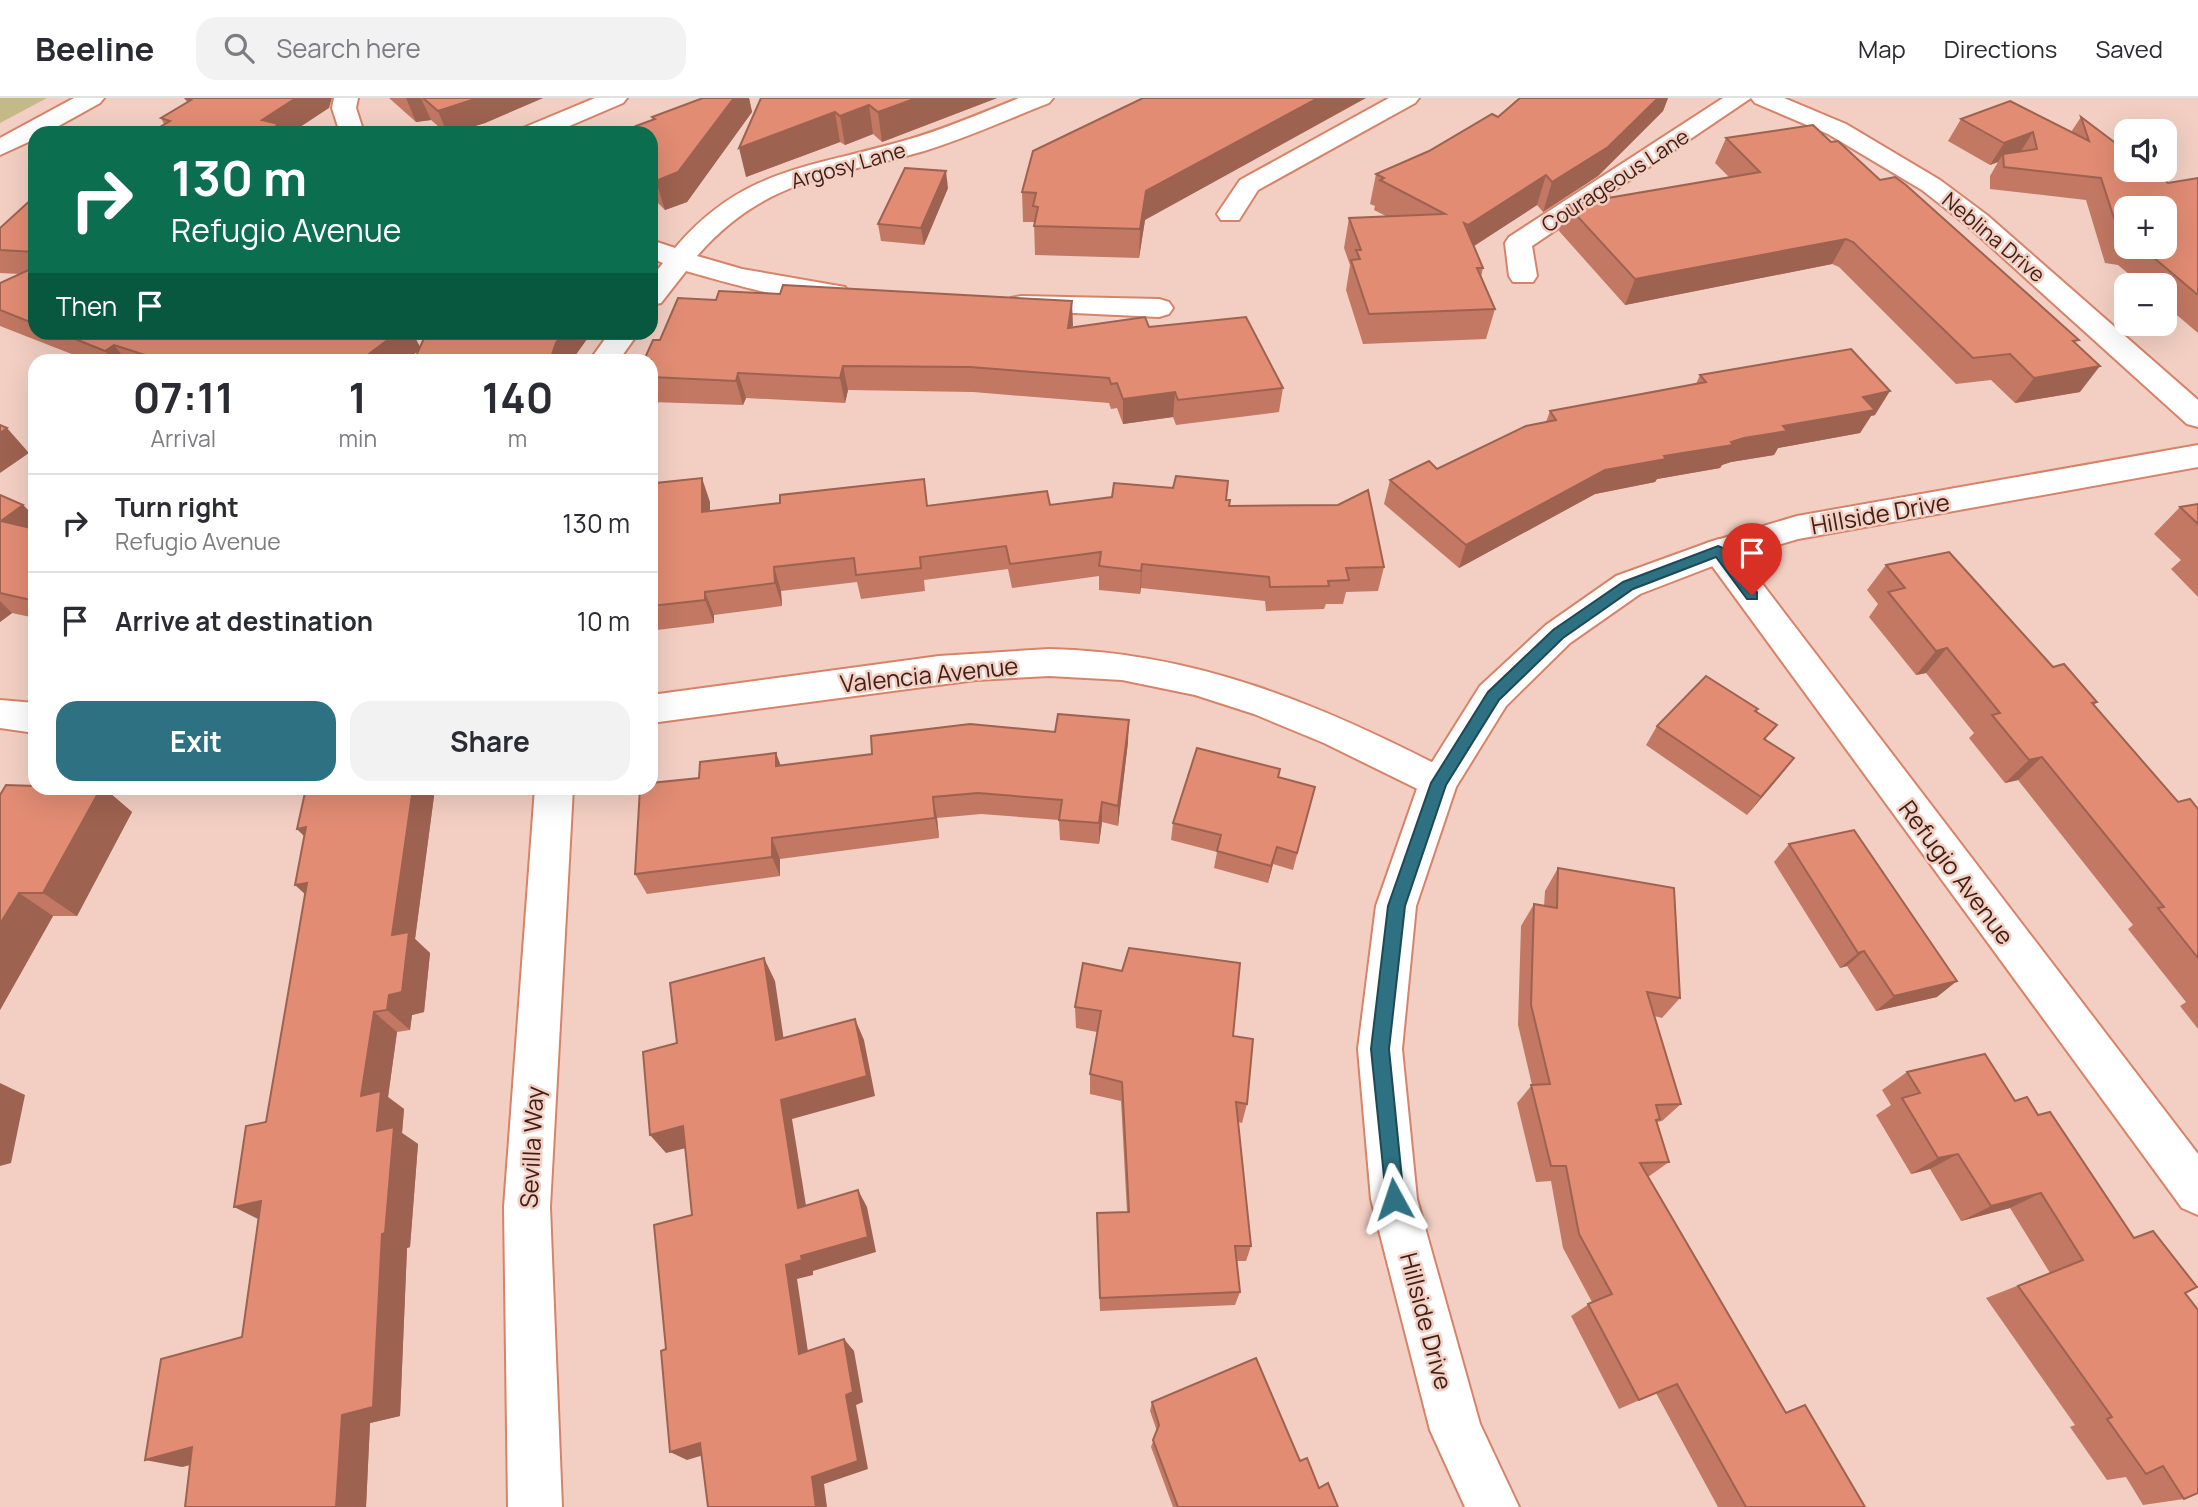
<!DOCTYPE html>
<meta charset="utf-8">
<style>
body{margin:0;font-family:Manrope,sans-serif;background:#f2f2f3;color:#2b2b33;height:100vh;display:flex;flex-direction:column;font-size:26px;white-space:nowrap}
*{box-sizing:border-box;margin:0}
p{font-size:23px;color:#7c7c81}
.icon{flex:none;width:38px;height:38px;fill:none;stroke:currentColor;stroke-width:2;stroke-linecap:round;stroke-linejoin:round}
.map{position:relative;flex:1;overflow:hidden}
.panel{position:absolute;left:28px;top:256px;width:630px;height:441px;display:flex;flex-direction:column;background:#fff;border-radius:21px;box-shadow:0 7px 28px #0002}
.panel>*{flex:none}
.guide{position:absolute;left:28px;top:28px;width:630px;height:214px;border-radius:21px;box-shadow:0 7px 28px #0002;background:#0b6e4f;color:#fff;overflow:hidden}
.tools{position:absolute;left:2114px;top:21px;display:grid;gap:14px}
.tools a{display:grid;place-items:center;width:63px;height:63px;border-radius:14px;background:#fff;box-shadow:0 7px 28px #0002;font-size:35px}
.pin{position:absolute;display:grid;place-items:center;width:60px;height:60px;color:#fff;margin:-72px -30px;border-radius:50% 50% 50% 0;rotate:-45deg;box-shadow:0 0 7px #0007}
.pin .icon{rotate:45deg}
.me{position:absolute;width:77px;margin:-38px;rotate:355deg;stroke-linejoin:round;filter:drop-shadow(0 0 5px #0008)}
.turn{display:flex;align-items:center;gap:24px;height:147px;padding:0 28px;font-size:32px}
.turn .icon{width:91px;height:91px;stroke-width:2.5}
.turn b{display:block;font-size:49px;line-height:60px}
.then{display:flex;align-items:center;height:66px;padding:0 28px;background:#0003;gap:14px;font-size:26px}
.eta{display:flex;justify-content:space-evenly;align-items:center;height:119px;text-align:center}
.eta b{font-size:42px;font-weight:700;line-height:49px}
.cta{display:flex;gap:14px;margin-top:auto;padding:14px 28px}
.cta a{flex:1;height:80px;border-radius:21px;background:#2e7183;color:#fff;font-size:28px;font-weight:700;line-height:80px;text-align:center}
.cta a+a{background:#f2f2f3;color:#2b2b33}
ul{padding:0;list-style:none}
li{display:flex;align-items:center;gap:21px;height:98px;padding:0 28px;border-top:2px solid #e1e1e2}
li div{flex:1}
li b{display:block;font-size:26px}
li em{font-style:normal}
header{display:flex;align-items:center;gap:42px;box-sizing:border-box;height:98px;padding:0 35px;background:#fff;border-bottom:2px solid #e1e1e2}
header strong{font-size:33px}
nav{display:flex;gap:38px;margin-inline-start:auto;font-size:24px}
.search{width:490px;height:63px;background:#f2f2f3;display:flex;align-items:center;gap:18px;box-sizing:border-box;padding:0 24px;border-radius:21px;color:#7c7c81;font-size:26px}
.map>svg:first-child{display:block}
.green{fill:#c4ba88}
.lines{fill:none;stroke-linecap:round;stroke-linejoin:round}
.street-casing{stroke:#d68369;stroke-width:4}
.secondary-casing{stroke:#d68369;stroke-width:4}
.street{fill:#fff;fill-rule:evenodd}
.secondary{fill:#fff;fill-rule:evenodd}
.wall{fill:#c27863;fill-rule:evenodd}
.shaded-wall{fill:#9e6250}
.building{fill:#e18c73;stroke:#9e6250;stroke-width:2}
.route{fill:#2e7183;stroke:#1e4955;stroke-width:2}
.labels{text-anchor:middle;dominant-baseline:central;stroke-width:5;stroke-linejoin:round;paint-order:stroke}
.far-street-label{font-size:21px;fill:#3f1e14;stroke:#f3cfc3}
.street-label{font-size:24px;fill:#3f1e14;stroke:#f3cfc3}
</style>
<header>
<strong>Beeline</strong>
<div class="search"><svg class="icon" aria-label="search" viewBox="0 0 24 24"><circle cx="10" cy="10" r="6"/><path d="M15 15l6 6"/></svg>Search here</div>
<nav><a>Map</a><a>Directions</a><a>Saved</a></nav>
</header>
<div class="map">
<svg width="2198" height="1409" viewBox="0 0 2198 1409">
<rect width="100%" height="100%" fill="#f3cfc3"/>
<path class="green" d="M0,0H47L0,25Z"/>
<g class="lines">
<defs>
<g id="street">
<path d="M334,0H358L356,10L364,35H340L332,10Z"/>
<path d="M595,0H627L623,5L553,35H520L523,30Z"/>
<path d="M1019,0H1053L1049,5C1008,21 967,40 924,53C831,80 766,79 697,158L742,171L845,189L849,195L845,201C810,210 722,183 686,173L661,205L651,207V180L663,165L651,160V142L675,150C743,70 810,70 903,43C943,32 981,15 1019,0Z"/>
<path d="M1389,0H1419L1415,5L1258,92L1239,122H1221L1217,116L1240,82Z"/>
<path d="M1723,0H1751L1532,148L1537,178L1533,184H1513L1509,178L1505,145L1509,139Z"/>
<path d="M1751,0H1784L1846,26L1940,82L1987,117L2198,302V329L2187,326L1969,129L1922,92L1828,36L1755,5Z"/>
<path d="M1021,198L1159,201L1169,204L1173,210L1169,216L1159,219L1011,212L1007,206L1011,200Z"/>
<path d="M610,234H639L619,262H590Z"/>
<path d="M1719,441L1731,445L2198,1056V1117L2182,1110L1707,461L1702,453L1707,445Z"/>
<path d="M1049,551C1196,554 1322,607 1451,674L1457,685L1451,696L1438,701L1324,645L1254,616L1195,597L1122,582L1049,578L976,582L651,625V597L939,558Z"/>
<path d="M0,602L35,605V635L0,630Z"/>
<path d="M535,690H573L550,1109L562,1409H508L504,1109Z"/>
</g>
<g id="secondary">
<path d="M74,0H104L100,5L46,35H35V41L0,57V40Z"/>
<path d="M2198,347V369L1798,441L1731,461L1640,496L1570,545L1506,608L1456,689L1416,808L1402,951L1417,1101L1480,1326L1519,1409H1465L1430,1332L1371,1101L1358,951L1376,808L1419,685L1480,588L1546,527L1616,478L1707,445L1797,418Z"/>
</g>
</defs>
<use href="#street" class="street-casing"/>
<use href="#secondary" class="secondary-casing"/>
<use href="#street" class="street"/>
<use href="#secondary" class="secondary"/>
</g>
<g class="wall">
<path d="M184,0L329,10L164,26L161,20L187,4Z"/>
<path d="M389,0H543L485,25L452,35H446L431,22L416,24Z"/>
<path d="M703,0H749L752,14L687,104L665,112L651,98V35L637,31L636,28L653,22L652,19Z"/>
<path d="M761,0H997L882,44L873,36L845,47L840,44L746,79Z"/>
<path d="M1520,0H1668L1663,13L1598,78L1543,114L1537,107L1474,148L1483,170L1481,179L1495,211L1486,241L1363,246L1346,192L1350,167L1344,150L1349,120L1386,118L1374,112L1375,108L1370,106L1376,76L1429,53L1498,19Z"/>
<path d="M2081,19L2168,85L2198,80V235L2165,207V187H2142L2118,167L2105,165L2086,102L1990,91V78L1998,64L1990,67L1948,43L1961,21L2071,34ZM2126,110L2165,149H2126Z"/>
<path d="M1726,40L1831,44L1880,82L2076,246L2080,294L2015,305L1991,282L1956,286L1839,169L1832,166L1625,207L1559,133L1567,107L1729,79L1715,65Z"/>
<path d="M1033,53L1145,122L1139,160L1035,157L1034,124H1023L1022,94Z"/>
<path d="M948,90L924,147L881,143L878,126Z"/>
<path d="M35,98V234H412L420,249L427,234H592L572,262L418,253L406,262H87L0,228V185L20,176L0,175V130Z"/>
<path d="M1073,229H1149L1283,290L1279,314L1176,327L1173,319L1123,326L1117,310L1111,311L1109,305L973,294L848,292L845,305L746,300L743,307L651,304V262Z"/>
<path d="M1700,277L1875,317L1871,318L1860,335L1778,350L1774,357L1731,364L1722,367L1720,370L1657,381L1655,384L1595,396L1459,470L1384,406L1390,382L1437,371L1546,324L1550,313L1696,286Z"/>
<path d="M0,397L23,407L35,419V520L12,515L0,524Z"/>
<path d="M1226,402L1229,408L1384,469L1378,493L1346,494L1343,506H1326L1324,511L1266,513L1265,503L1141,490L1140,496L1099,492V478L1012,490L1008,471L924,482L925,493L861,501L857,484L781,493L782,508L714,517V525L657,532L656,528L651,529V440H654L710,404V413L928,408L1050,407Z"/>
<path d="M2198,406V499L2171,471L2181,462L2154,436L2180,409Z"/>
<path d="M1886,467L2053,569L2097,604L2094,607L2178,704L2198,711V931L2180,908L2186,904L2128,831L2133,827L2018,682L2005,685L1969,640L1974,635L1926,575L1916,577L1869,519L1878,506L1867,492Z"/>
<path d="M1758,611L1756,614L1780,678L1747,717L1646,647L1657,628Z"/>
<path d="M1128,644L1118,728L1102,724L1099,746L1060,742L1059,722L981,716L937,720L939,740L780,761V778L647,796L635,776L776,655L780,668Z"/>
<path d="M1280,671L1278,680L1315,689L1293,772L1273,766L1268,785L1214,770L1217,754L1171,742L1173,725Z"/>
<path d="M35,690H104L132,714L77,818H53L0,912Z"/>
<path d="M306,690H428L434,698L415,841L430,855L424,914L412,917L410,932L397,934L388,999L404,1011L402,1035L418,1046L410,1149L407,1150L400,1318L370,1325L366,1409H185L190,1367L182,1369L242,1239L258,1121L266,1024L305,796L304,738L297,731Z"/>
<path d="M1789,746L1937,899L1876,913L1847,868L1840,870L1774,764Z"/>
<path d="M1558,770L1680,900L1662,920L1654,918L1681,1006L1662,1023L1657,1024L1669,1064L1648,1079L1785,1314L1805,1307L1865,1409H1718L1656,1295L1619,1311L1571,1218L1592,1204L1563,1150L1551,1083L1536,1084L1517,1005L1532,987L1518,927L1521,828L1534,806L1544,808L1545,793Z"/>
<path d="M1075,909L1233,938L1247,1006L1242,1025L1238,1024L1251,1148L1246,1163H1237L1240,1194L1235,1207L1100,1213L1097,1115L1127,1114L1121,1003L1090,996V976L1097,934L1076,930Z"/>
<path d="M1907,974L2015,1003L2038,1017L2134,1140L2185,1195L2184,1401L2143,1407L2126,1379L2107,1382L2070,1329L2075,1327L1986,1200L2050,1175L2010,1110L1961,1123L1930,1071L1911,1076L1876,1017L1891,1007L1882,992Z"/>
<path d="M1152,1304L1300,1363L1319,1390L1338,1409H1173L1151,1349L1157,1333L1150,1313Z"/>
</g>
<g class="shaded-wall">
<path d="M296,0H332L329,10L291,35H265L262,22Z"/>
<path d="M406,0H421L431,22L416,24Z"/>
<path d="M478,0H543L485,25L452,35H447L438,13Z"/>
<path d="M734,0H749L752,14L687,104L665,112L656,83Z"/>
<path d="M917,0H997L882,44L878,14Z"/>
<path d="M1318,0H1366L1145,122L1139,160L1140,131L1146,93Z"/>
<path d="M1658,0H1668L1663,13L1598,78L1543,114L1552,84Z"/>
<path d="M869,7L873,36L845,47L840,18Z"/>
<path d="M835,14L840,44L746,79L739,50Z"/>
<path d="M2033,34L2019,56H2003L1998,64L1990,67L2004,45Z"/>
<path d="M946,73L948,90L924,147L921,130Z"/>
<path d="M1546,77L1537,107L1460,157L1468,127Z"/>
<path d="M1846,141L1832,166L1625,207L1635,181Z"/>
<path d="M1072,203L1073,228L1068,230Z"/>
<path d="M398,234H412L421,251L406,262H361Z"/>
<path d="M564,234H592L572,262H550L556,245Z"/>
<path d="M114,247L126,262H113L105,253Z"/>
<path d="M843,268L848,292L845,305L840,280Z"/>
<path d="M2100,268L2080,294L2015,305L2034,280Z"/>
<path d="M738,275L746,300L743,307L736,283Z"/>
<path d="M1890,293L1875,317L1871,318L1860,335L1778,350L1774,357L1731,364L1722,367L1720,370L1657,381L1655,384L1595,396L1459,470L1466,447L1605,372L1664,358L1731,344L1783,328L1863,299Z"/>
<path d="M1175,294L1173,319L1123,326V301Z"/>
<path d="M7,330L29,355L0,375V335Z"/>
<path d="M702,380L710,404V438L702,414Z"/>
<path d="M23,407L35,419V439L1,423Z"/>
<path d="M1142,466L1141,490L1140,496L1141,473Z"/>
<path d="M774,469L781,493L782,508L775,485Z"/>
<path d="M705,494L714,517V525L705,502Z"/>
<path d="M0,503L12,515L0,524Z"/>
<path d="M1947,550L1926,575L1916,577L1936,553Z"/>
<path d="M1129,622L1128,644L1118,728V708Z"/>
<path d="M776,655L784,676L776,668Z"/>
<path d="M2042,659L2018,682L2005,685L2029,662Z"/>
<path d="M1794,660L1780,678L1747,717L1761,699Z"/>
<path d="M101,690H104L132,714L77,818L43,795Z"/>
<path d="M413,690H428L434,698L415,841L430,855L424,914L412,917L410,932L387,912L389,897L392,837Z"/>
<path d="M933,699L937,720L939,740L935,720Z"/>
<path d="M1102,704V724L1099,746V725Z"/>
<path d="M306,729L321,754L297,731Z"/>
<path d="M772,740L780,761V778L772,759Z"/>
<path d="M1277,749L1273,766L1268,785L1271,768Z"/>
<path d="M307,785L319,809L295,787Z"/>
<path d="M19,795L53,818L0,912V826Z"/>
<path d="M1864,853L1847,868L1840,870L1858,855Z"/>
<path d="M764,860L775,883L787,963L776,942Z"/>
<path d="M1957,883L1937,899L1876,913L1894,898Z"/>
<path d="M374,914L397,934L388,999L404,1011L402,1035L418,1046L410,1149L407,1150L400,1318L370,1325L366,1409H336L342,1317L377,1033L361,998Z"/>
<path d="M855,921L864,942L875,998L792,1021L809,1126L798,1110L781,1002Z"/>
<path d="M0,985L25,997L11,1065L0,1068Z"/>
<path d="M683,1028L698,1047L666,1055L650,1037Z"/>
<path d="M1958,1056L1930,1071L1911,1076L1938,1060Z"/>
<path d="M858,1092L867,1109L876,1154L813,1173V1177L797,1181L810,1267L799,1256L786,1167L801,1158Z"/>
<path d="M2041,1095L2010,1110L1961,1123L1991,1108Z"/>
<path d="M261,1103L264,1124L234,1109Z"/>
<path d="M844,1241L854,1253L863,1304L856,1307L868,1371L824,1386L827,1409H816L812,1379L846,1297Z"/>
<path d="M700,1345L717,1353L687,1362L670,1354Z"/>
<path d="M192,1349L226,1357L182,1369L145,1362Z"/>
</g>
<g class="building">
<path d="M185,0H296L262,22L279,26L265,35H150L170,23L161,20L191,2Z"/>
<path d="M423,0H478L438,13Z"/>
<path d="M703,0H734L678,74L656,83L651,77V35H625L638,30L636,28L655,21L652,19Z"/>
<path d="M761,0H917L878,14L869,7L840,18L835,14L739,50Z"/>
<path d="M1143,0H1318L1146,93L1140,131L1034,128L1038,109L1033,108L1036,95L1022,94L1033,53Z"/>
<path d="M1520,0H1658L1608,49L1552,84L1546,77L1468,127L1464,125L1483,170H1477L1495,211L1369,216L1351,162L1360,161L1356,152H1361L1349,120L1445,116L1380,82L1384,80L1376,76L1429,53L1492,16L1498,19Z"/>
<path d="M2010,3L2089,43L2081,19L2126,53V72H2151L2168,85L2198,80V197L2141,149H2165V110H2126V143L2121,142L2101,80L2004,69L2003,56L2037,51L2033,34L2004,45L1961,21Z"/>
<path d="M1813,27L1831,44L1838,43L1880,82L1895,79L1906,87L2079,242L2073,243L2100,268L2034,280L2010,256L1973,260L1853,144L1846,141L1635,181L1567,107L1760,74L1726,40Z"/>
<path d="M905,70L946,73L921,130L878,126Z"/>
<path d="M35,98V154L0,152V130Z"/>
<path d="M35,169V226L0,212V185Z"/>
<path d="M783,187L1072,203L1068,230L1145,219L1149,229L1246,219L1283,290L1178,302L1175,294L1123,301L1117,285L1111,286L1109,280L970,269L843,268L840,280L738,275L736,283L651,279V262H644L653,242H660L678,200L716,202L719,193L780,196Z"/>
<path d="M58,234H398L361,262H161L114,247L105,253Z"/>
<path d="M427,234H564L556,245L550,262H414Z"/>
<path d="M1851,251L1890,293L1863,299L1875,312L1783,328L1787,333L1744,340L1731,344L1733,347L1664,358L1666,361L1605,372L1466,447L1390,382L1429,363L1437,371L1526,328L1556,322L1550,313L1706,284L1700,277Z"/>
<path d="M0,327L7,330L0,335Z"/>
<path d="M1176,378L1228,383L1226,402H1230L1229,408L1338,407L1368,392L1384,469L1346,470L1349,482L1328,483L1329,488L1270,489L1269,479L1142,466L1141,473L1099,468L1101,454L1010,466L1006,448L920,459L921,470L856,477L854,460L774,469L775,485L705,494V502L651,508V440H654L656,385L702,380V414L780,405V397L924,381L927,408L1047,393L1050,407L1112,399L1114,385L1173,390Z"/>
<path d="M0,397L23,407L1,423L35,431V503L0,495Z"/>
<path d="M2198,406V426L2180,409Z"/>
<path d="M1949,454L2053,569L2064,566L2097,604L2092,605L2178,704L2190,701L2198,711V860L2158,810L2164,809L2042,659L2029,662L1992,617L2000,615L1947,550L1936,553L1888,494L1905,490L1886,467Z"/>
<path d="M1706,578L1758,611L1755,613L1777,627L1764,641L1794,660L1761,699L1657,628Z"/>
<path d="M1058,616L1129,622L1118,708L1102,704L1099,725L1059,722L1062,702L978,695L933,699L935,720L772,740V759L635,776L640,690H651V685L699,680L700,664L776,655V668L872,656L871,638L970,626L1055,634Z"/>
<path d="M1197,650L1280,671L1278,679L1315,689L1297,755L1277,749L1271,768L1217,753L1221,737L1173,725Z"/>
<path d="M6,687L35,688V690H101L43,795H19L0,826V697Z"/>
<path d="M306,690H413L392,837L409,834L402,894L389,897L387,912L374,914L361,998L381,993L377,1033L394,1029L385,1135L382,1136L373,1309L342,1317L336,1409H185L192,1349L145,1362L161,1261L242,1239L261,1103L234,1109L246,1028L266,1024L307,785L295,787L306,729L297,731Z"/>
<path d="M1854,732L1957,883L1894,898L1864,853L1858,855L1789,746Z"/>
<path d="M1558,770L1674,790L1680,900L1647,894L1681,1006L1656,1007L1660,1021L1656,1022L1669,1064L1640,1065L1786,1315L1805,1307L1865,1409H1746L1677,1286L1639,1302L1588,1206L1612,1196L1579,1136L1566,1068H1551L1531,987L1550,986L1531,907L1534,806L1557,810Z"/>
<path d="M1129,850L1240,865L1233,938L1253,941L1247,1006L1236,1004L1251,1148H1235L1240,1194L1100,1200L1097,1115L1129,1114L1122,984L1090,976L1101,913L1075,909L1083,865L1122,873Z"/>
<path d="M764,860L776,942L855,921L867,978L781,1002L798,1110L858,1092L868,1139L801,1158L802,1162L786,1167L799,1256L844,1241L853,1294L846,1297L858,1363L812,1379L816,1409H708L700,1345L670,1354L661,1253L666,1251L654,1127L692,1117L683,1028L650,1037L643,954L677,945L670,885Z"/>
<path d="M1985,956L2015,1003L2027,999L2038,1017L2050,1014L2134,1140L2153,1133L2197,1189L2185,1195L2198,1212V1395L2184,1401L2163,1368L2146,1376L2107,1321L2112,1319L2018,1188L2083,1162L2041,1095L1991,1108L1958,1056L1938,1060L1902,1000L1920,995L1907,974Z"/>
<path d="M1256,1260L1300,1363L1307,1360L1319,1390L1328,1385L1338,1409H1178L1153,1342L1159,1327L1152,1304Z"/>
</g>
<path class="route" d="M1718,448L1723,450L1757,494V501H1747L1716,459L1633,491L1563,540L1499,602L1446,687L1405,808L1389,951L1404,1101L1401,1108L1394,1111L1387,1108L1371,951L1388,808L1431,685L1488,594L1553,532L1623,484Z"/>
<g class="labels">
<g class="far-street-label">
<text transform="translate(848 67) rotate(-16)">Argosy Lane</text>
<text transform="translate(1615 82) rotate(-33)">Courageous Lane</text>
<text transform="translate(1994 139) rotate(40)">Neblina Drive</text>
</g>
<g class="street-label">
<text transform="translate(1880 415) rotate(-10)">Hillside Drive</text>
<text transform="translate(929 576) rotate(-6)">Valencia Avenue</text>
<text transform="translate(1957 774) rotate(53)">Refugio Avenue</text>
<text transform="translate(531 1049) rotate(-87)">Sevilla Way</text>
<text transform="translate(1427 1223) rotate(75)">Hillside Drive</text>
</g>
</g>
</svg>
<div class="tools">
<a><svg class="icon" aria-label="sound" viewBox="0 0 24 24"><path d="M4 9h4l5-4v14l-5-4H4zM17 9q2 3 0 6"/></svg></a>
<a>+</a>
<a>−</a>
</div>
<div class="pin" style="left:1752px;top:497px;background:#d93025"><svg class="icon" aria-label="arrive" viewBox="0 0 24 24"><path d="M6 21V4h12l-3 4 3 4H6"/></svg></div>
<svg class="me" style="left:1394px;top:1101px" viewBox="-20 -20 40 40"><path d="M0-17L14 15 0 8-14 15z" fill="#2e7183" stroke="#fff" stroke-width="4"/></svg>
<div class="guide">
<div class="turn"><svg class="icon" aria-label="right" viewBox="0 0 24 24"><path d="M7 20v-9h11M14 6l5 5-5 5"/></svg><div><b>130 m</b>Refugio Avenue</div></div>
<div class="then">Then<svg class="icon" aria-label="arrive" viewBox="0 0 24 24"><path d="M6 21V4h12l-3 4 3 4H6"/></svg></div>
</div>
<section class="panel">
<div class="eta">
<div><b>07:11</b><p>Arrival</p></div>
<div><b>1</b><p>min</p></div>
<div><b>140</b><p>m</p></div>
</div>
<ul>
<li><svg class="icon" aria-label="right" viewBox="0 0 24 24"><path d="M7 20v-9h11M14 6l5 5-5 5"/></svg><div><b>Turn right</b><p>Refugio Avenue</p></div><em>130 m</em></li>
<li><svg class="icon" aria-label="arrive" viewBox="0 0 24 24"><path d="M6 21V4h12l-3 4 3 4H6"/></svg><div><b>Arrive at destination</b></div><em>10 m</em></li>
</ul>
<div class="cta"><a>Exit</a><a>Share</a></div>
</section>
</div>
